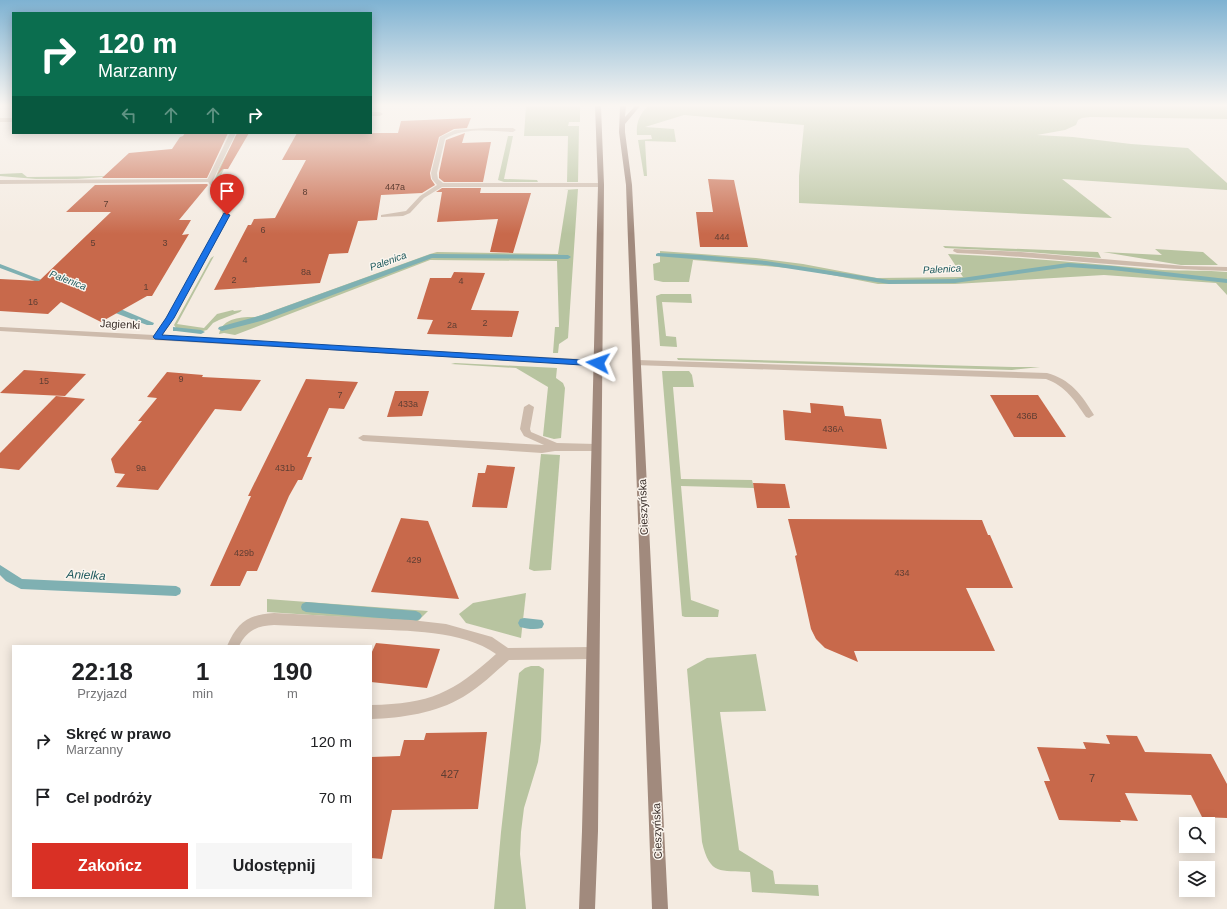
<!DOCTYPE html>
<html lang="pl">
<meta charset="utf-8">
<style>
body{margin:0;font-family:Arial,sans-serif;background:#f6f6f6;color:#202124;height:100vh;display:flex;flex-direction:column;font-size:15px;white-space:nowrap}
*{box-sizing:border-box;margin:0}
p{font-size:13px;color:#757577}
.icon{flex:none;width:22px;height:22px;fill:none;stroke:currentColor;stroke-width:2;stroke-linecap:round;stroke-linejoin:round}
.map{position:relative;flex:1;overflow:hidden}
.drawer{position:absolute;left:12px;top:645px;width:360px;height:252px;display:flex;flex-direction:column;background:#fff;border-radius:0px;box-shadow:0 2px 10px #0003}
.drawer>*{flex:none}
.guide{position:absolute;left:12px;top:12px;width:360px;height:122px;border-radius:0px;box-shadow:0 2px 10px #0003;background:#0b6e4f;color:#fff;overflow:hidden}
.fabs{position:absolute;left:1179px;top:817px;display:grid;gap:8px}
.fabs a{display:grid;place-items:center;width:36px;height:36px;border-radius:0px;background:#fff;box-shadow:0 2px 10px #0003;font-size:20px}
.pin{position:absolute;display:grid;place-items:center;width:34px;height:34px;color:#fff;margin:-41px -17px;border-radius:50% 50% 50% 0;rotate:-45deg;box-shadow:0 0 4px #0007}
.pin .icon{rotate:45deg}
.me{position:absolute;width:44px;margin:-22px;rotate:274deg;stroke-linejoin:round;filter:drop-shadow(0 0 3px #0008)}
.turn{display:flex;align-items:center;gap:14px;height:84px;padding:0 20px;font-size:18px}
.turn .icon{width:52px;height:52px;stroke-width:2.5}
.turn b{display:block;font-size:28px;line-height:34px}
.lanes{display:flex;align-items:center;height:38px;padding:0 20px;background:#0003;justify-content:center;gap:20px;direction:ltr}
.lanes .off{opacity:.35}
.eta{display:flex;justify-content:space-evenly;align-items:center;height:68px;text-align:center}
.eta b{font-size:24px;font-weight:700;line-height:28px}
.cta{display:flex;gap:8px;margin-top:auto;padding:8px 20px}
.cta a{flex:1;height:46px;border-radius:0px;background:#d93025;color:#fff;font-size:16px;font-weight:700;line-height:46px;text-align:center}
.cta a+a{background:#f6f6f6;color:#202124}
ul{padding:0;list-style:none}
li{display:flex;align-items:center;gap:12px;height:56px;padding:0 20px}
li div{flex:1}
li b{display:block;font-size:15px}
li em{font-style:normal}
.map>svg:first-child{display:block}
.green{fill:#b8c4a0}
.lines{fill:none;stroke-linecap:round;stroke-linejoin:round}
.stream{fill:#7fb0b2;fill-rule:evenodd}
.building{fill:#c8694b}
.service{fill:#cdbbac;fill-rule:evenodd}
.minor{fill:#cdbbac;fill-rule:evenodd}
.secondary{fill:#a18a7d;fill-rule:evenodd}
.route{fill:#1a73e8;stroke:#114b97}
.labels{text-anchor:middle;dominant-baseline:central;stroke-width:3;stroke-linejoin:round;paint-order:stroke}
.number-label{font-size:9px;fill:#5e3e33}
.far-water-label{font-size:10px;font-style:italic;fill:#1f5a5e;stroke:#fbf5ee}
.street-label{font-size:11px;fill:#3b302b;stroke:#fbf5ee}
.near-number-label{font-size:11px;fill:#5e3e33}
.water-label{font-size:12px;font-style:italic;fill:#1f5a5e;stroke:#fbf5ee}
</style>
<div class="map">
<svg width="1227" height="909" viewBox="0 0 1227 909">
<rect width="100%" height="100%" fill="#f4ebe1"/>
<g class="green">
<path d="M526,106H580V122H569L568,126H579L578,182H567L568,136H524Z"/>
<path d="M648,106H1227V119L1090,117L1082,118L1078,120L1076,125L1065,130L1037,135L1073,137L1131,144L1188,148L1227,183V190L1062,179L1112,218L799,203V176L804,125L684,115L645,127L674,129L676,142L645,141L647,176H644L638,140L652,139L651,135H637C636,123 639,115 648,106Z"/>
<path d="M508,136H513L504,179L537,180L538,182H504L498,180Z"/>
<path d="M235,147L221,175L232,199L226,198L215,179L219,168L230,148Z"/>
<path d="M22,173L27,177L114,176L77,179H36L0,176V174Z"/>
<path d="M578,189L568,338L559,344L558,353H553L555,327H559L557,261L430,260L235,335L224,333L219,334C223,317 242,317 256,317L430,254L437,252L558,254L568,190H564Z"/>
<path d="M943,246L1098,252L1101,258L1028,252L945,248Z"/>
<path d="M1155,249L1203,252L1218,265H1181L1103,252L1162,255Z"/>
<path d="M660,251L756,258L803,264L877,278L963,277L948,254C1020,257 1092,264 1163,270C1185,271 1206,270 1227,272V295L1216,283L1104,275L955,284H878L801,269L693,260L689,282H663L654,280L653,264L660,262Z"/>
<path d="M214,256L177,324L204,328L217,314L233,310L234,311L242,310L240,312L219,320L213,323L207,330L203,331L176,328L174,325L211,258Z"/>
<path d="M661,294H691L692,303L662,302L666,336L676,337L677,347L660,346L656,296Z"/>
<path d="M677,358L1013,367H1040L1012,370L678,360Z"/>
<path d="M455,363L557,368L556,378L563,383L565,388L561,438L554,439L543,436L548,387L516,368L451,364Z"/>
<path d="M662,371H689L692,375L694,387H673L681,479L752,480L754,488L681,486L691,600L719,610L718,617H685L682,616Z"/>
<path d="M541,454L560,455L551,570L534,571L529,569Z"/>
<path d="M526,593L521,638L466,623L459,614L473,603Z"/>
<path d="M267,599L428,611L417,622L267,612Z"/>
<path d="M756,654L766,711L720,712L739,850L773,871L775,884L818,885L819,896L752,892L750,872C720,870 710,876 702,842L687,669L707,658Z"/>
<path d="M531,666H539L544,669L541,741L538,762L524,808L521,832L520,854L526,909H494L501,832L519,673L525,668Z"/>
</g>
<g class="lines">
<g class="stream">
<path d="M658,253L701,255L766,261L889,280L955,279L1068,263L1112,266L1227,279V283L1112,270L1068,267L955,283L889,284L766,265L656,256V254Z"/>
<path d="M431,254L568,255L571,257L568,259L432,258L268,319L222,331L218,329L219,327L262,315Z"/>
<path d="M0,264L52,284L53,285L50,287L48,286L0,268Z"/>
<path d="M105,305H111L154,323L153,325H147L105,309Z"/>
<path d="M173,327L201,330L205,332L201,334L176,331H173Z"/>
<path d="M0,565L22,579L176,586L180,588L181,591L180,594L176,596L21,589L6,581L0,575Z"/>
<path d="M306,602L416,611L420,613L422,616L420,619L416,621L306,612L302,610L301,607L302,604Z"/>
<path d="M524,618L542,620L544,624L542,628C535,630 527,629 520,627L518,623L520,619Z"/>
</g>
</g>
<g class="building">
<path d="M471,118L467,128L454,129L439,137L430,173L431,179L435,185L422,193L381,195L377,220L358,221L348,253L329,254L320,283L214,290L248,225H251L254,219L275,218L306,160H282L297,133H398L401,121Z"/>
<path d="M185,133H228L207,178H102L129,153L172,149L180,137L183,136Z"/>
<path d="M237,133H249L228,169H223L217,175Z"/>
<path d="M465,133L462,143L491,142L483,182H444L439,178V173L446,140Z"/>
<path d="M708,179L734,180L748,247H700L696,212H713Z"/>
<path d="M207,184L208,185L179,220H191L182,235L189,234L152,296H147L101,322L61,302L48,314L0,311V279L39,281L111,212H66L95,185Z"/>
<path d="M442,188H481L480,193H531L513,253L490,252L498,219L437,222L442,192H436Z"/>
<path d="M454,272L485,273L471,310L519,311L512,337L427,334L433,320L417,319L430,278H451Z"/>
<path d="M24,370L86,374L65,396L0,393Z"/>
<path d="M167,372L203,375L202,377L261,380L241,411L215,409L158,490L116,487L125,474L115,473L111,459L142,421H138L157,398L147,397Z"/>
<path d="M306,379L358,382L344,409L329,408L307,457H312L302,480H298L289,496L257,571H247L240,586H210L251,496H248Z"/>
<path d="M395,391H429L422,416L387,417Z"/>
<path d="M990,395H1038L1066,437H1014Z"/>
<path d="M56,396L85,399L19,470L0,468V453Z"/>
<path d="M810,403L843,406L845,416L881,419L887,449L785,440L783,410L811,413Z"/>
<path d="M487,465L515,467L507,508L472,507L478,473H485Z"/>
<path d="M753,483L785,484L790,508H757Z"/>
<path d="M401,518L428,521L459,599L371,592Z"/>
<path d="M788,519L982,520L988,535H990L1013,588H966L995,651H854L858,662L825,648L816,639L811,629L795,556L797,555Z"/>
<path d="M376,643L440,649L427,688L371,682V654Z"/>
<path d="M487,732L478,809L392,810L382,859L371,858V757L400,756L404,740H424L426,733Z"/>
<path d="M1106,735L1137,736L1145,752L1211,754L1227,784V818L1202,817L1191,795L1125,793L1138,821L1120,820L1121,822L1059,820L1044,781H1050L1037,747L1086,749L1083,742L1110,744Z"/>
</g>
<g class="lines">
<g class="service">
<path d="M371,112H380L383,114L380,116H371Z"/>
<path d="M486,128H513L516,130L513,132C492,131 463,127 445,139L437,173L438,179L443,183H601L604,185L601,187H442L424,198L410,213L403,216L381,217V215L406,211L420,196L437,185L432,179L431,173L440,137L455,130Z"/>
<path d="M212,179V181L210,182L0,184V180Z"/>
<path d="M954,249L1021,252L1185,266L1227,267V271C1137,269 1047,257 957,253L953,251Z"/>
<path d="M637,360L1047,373C1070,379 1082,395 1094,415L1089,418L1086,417C1075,401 1066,386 1046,379L634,365L633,363L634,361Z"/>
<path d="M529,404L534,407L530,429L531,432L557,443L596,444L600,445L601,448L600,451H555L542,453L363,441L358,438L363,435L544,445L524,436L520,429L524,407Z"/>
<path d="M274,613L411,620L446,624L492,637L508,648L592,647L597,649L598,653L597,657L592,659L509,660C494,673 480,687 463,697C436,713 402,718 371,719V705C430,704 453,693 496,654C463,630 406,631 366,629C335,628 305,626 274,625C257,626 247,630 239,646H227C238,622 247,615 274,613Z"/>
</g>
<g class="minor">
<rect x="0" y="118" width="13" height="4"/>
<path d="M230,133H236L213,180C220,192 231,204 228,219L174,318L162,336L598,360L602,363L598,366L0,331V327L154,335L166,318L222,219C225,204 214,192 207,180Z"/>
</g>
<g class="secondary">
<path d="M595,106H601L604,185L598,831L595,909H579L582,831L598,185Z"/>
<path d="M620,106H626L625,117L635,106H640L625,124V132L632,185L668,909H652L626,185L619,132Z"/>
</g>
</g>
<linearGradient id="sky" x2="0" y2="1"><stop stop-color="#7eb2d2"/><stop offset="0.45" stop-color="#faf6f2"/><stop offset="1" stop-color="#faf6f2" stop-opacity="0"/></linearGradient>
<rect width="1227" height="234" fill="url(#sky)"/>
<path class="route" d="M224,213L230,215L174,318L162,335L598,361L602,363L598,366L155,339L153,337L166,318Z"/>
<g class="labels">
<g class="number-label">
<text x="395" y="187">447a</text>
<text x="305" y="192">8</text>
<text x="106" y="204">7</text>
<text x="263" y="230">6</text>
<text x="722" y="237">444</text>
<text x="93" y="243">5</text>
<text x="165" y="243">3</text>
<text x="245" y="260">4</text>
<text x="306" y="272">8a</text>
<text x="234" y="280">2</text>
<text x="461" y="281">4</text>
<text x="146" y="287">1</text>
<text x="33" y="302">16</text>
<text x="485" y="323">2</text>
<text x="452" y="325">2a</text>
<text x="181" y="379">9</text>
<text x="44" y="381">15</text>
<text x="340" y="395">7</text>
<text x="408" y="404">433a</text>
<text x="1027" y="416">436B</text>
<text x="833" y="429">436A</text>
<text x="141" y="468">9a</text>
<text x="285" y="468">431b</text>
<text x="244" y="553">429b</text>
<text x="414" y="560">429</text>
<text x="902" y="573">434</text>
</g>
<g class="far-water-label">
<text transform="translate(388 261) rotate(-20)">Palenica</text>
<text transform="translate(942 269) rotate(-3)">Palenica</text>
<text transform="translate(68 280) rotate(21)">Palenica</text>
</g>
<g class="street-label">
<text transform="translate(120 324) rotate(3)">Jagienki</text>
<text transform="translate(643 507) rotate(-92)">Cieszyńska</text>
<text transform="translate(657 831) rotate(-92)">Cieszyńska</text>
</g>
<g class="near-number-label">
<text x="450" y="774">427</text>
<text x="1092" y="778">7</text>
</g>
<g class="water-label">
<text transform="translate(86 575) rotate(3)">Anielka</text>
</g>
</g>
</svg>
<div class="fabs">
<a><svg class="icon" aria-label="search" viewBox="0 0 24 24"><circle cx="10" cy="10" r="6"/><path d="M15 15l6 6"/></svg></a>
<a><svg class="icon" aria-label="layers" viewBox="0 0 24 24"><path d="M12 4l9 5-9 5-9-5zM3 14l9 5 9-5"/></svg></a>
</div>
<div class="pin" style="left:227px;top:215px;background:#d93025"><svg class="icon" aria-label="arrive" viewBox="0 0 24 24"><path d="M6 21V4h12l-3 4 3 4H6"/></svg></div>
<svg class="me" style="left:598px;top:363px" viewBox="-20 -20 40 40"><path d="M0-17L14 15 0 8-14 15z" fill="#1a73e8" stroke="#fff" stroke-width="4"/></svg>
<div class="guide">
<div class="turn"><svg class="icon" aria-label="right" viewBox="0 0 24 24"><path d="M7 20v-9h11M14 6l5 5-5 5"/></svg><div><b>120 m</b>Marzanny</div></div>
<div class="lanes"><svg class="icon off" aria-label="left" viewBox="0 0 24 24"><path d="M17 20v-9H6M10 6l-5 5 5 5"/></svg><svg class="icon off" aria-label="ahead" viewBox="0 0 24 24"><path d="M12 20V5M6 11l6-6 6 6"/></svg><svg class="icon off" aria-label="ahead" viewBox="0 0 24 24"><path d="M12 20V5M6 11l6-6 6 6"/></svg><svg class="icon" aria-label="right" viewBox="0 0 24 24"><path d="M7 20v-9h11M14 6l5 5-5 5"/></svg></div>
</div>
<section class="drawer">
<div class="eta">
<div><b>22:18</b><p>Przyjazd</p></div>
<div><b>1</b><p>min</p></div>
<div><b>190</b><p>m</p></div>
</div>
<ul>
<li><svg class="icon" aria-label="right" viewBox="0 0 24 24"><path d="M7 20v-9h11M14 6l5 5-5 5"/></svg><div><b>Skręć w prawo</b><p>Marzanny</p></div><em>120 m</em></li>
<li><svg class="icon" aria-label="arrive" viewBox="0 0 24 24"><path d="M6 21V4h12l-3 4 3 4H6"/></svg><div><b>Cel podróży</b></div><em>70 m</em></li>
</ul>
<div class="cta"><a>Zakończ</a><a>Udostępnij</a></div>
</section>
</div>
